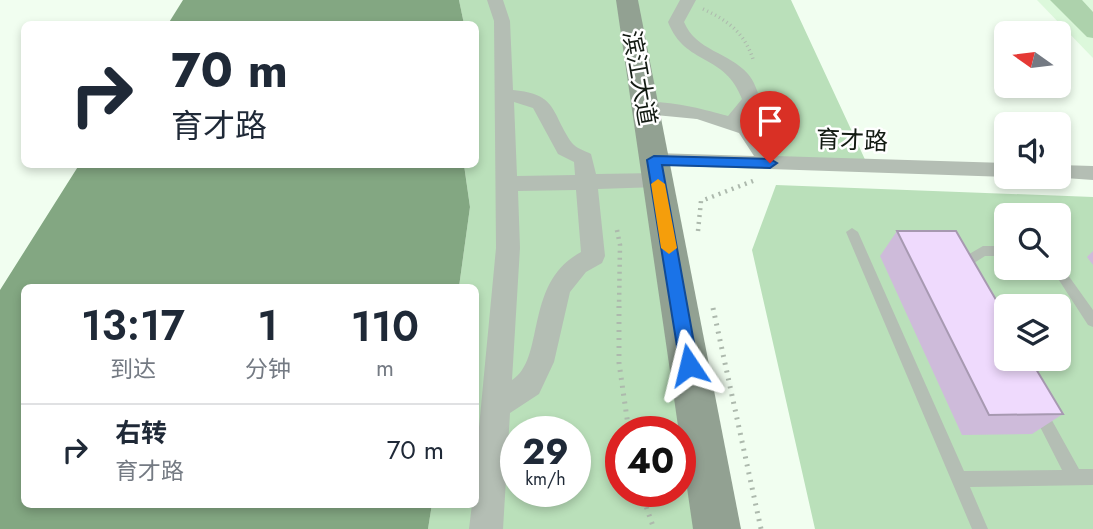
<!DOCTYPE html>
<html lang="zh">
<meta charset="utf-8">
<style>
body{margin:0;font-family:Jost,"Noto Sans SC",sans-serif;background:#f6f6f7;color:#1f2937;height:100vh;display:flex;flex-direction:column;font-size:26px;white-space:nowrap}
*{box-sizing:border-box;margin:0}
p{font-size:23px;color:#747a83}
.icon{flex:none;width:38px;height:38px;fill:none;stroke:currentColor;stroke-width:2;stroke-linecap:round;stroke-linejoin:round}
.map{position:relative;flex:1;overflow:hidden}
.panel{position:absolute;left:21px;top:284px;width:458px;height:224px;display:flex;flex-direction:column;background:#fff;border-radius:10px;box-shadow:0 4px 10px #0003}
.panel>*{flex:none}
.banner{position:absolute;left:21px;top:21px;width:458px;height:147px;border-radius:10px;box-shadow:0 4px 10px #0003;background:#fff;color:#1f2937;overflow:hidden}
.needle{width:46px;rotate:284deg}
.buttons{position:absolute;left:994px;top:21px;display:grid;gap:14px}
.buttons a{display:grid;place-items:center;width:77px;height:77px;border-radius:10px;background:#fff;box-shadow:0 4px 10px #0003;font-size:35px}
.speed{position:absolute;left:500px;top:416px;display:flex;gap:14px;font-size:35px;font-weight:700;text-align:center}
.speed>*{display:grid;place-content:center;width:91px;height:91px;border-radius:50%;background:#fff;box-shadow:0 4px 10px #0003;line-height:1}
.speed small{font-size:18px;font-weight:400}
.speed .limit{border:10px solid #d22;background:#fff;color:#111}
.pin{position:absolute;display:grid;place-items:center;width:60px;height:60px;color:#fff;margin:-72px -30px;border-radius:50% 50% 50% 0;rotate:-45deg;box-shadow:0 0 7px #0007}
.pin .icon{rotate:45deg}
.me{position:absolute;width:77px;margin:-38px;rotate:350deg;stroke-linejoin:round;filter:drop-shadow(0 0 5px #0008)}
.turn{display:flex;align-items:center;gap:24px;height:147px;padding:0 35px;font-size:32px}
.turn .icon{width:91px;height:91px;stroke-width:2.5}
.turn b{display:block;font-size:49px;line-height:60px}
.eta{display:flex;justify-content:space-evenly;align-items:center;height:119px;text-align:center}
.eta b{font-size:42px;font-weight:600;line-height:49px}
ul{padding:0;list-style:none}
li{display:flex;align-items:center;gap:21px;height:91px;padding:0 35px;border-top:2px solid #e0e1e3}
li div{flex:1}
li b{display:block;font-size:26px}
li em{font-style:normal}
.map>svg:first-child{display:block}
.built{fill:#dcf8db}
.green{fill:#bae0ba;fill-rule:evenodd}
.forest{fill:#add2ac}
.water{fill:#83a782}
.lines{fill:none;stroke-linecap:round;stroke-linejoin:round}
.path-far2{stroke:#adb9ad;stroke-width:3.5;stroke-dasharray:1 3.5;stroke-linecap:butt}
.path-far1{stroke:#adb9ad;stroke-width:4.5;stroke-dasharray:2 5;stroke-linecap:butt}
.path{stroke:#adb9ad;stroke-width:5;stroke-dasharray:2 6;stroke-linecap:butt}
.lane{fill:#b4beb4;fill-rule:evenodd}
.street{fill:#b4beb4;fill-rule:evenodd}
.secondary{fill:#92a192;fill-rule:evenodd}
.wall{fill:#cebbda}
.building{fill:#efdafd;stroke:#a799b1;stroke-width:2}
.route{fill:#1a73e8;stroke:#114b97;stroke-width:2}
.slow{fill:#f59e0b}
.labels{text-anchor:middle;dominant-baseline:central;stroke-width:5;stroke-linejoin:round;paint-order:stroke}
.street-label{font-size:24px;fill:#131b13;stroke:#fff}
</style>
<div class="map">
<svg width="1093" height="529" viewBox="0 0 1093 529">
<rect width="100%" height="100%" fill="#f1fef0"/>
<path class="built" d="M1037,0H1093V58Z"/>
<g class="green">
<path d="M459,0H791L868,166L770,163L746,129L646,108L729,529H428L432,504H476V287H459L470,207L464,165L476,164V24H464ZM516,432H576V492H516ZM621,432H681V492H621Z"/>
<path d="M776,185L1093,197V529H815L752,250ZM1006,215H1059V268H1006ZM1006,306H1059V359H1006Z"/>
</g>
<path class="forest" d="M1050,0H1082L1093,12V38L1087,37Z"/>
<g class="water">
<path d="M183,0H459L464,24H168Z"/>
<path d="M79,165H464L470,207L459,287H24V504H432L428,529H0V290Z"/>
</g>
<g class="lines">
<path class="path-far2" d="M703,9C729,21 745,33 754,62"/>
<g class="path-far1">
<path d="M1016,183L1042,184"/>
<path d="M617,230L620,245L619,308"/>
<path d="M698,231L701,201L753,181"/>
</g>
<g class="path">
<path d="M619,306V363L629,432"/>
<path d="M713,308L761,529"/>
<path d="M641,492L654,529"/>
</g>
<g class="lane">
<path d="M852,228L858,232L964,471L1062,470L1032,411L1034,406L1039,404L1044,406L1079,469H1093V485L970,487L988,529H972L846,232Z"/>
<path d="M983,246H1006V256H985L974,263L970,274H962L960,271L964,257Z"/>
<path d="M1059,265L1063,268L1093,310V327L1088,325L1055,274L1047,268H1059Z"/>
</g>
<g class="street">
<path d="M487,0H503L510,21L513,90C558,94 551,113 572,143C576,148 585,151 591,154L596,174L658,173L666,175L669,180L666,185L658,187L598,189L605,256L602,263L586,272L570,292L554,362L539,394L510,413L503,529H469L472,504H476V459L496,248L494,21ZM514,102L533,108L558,154L574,162L575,175L517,176ZM576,190L581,252C523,283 546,359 512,380L520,248L518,191Z"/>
<path d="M680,0H696L684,22C696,51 729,52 748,74C754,81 757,90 760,99L745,122L753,125L776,156L1006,163L1008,177L647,165L643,160L647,155L654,153L754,156L739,133L697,119L645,114L635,108C647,93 711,111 728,116L742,99C725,53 685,66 668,22Z"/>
<path d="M1059,165L1093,166V180L1051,177H1059Z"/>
</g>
<path class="secondary" d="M616,0H638L741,529H693Z"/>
</g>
<g class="wall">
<path d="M897,231L1063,414L1032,434L962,435L880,256Z"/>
<path d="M1093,251V265L1087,257Z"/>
</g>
<path class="building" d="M897,231H956L1006,317V359H1030L1063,414L989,415Z"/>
<path class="route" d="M654,156L770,159L777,163L770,168L662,165L698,365L695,371L689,373L683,371L680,365L647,160Z"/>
<path class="slow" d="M658,179L665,184L677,248L669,254L661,248L651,184Z"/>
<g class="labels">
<g class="street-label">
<text transform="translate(640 78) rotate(80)">滨江大道</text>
<text transform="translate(852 140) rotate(2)">育才路</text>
</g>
</g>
</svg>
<div class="buttons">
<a><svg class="needle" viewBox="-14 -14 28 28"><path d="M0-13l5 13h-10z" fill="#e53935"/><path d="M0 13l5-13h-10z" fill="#747a83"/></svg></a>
<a><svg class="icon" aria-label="sound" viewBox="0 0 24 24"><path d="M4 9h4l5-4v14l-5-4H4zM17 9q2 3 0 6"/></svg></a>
<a><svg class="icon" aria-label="search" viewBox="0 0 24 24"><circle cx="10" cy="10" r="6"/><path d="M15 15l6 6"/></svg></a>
<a><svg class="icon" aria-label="layers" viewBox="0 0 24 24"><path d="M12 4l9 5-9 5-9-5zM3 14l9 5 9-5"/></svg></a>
</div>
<div class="speed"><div>29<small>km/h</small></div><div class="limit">40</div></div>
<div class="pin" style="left:770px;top:163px;background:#d93025"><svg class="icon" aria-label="arrive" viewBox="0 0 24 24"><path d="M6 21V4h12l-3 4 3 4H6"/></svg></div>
<svg class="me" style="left:689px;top:365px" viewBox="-20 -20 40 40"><path d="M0-17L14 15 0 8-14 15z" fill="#1a73e8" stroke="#fff" stroke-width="4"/></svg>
<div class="banner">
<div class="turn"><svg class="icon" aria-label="right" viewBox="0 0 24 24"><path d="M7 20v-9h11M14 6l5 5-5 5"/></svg><div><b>70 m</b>育才路</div></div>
</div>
<section class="panel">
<div class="eta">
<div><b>13:17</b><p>到达</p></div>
<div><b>1</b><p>分钟</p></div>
<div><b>110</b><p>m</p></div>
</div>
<ul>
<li><svg class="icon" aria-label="right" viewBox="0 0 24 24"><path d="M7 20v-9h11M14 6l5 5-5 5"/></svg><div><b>右转</b><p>育才路</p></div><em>70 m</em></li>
</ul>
</section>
</div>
